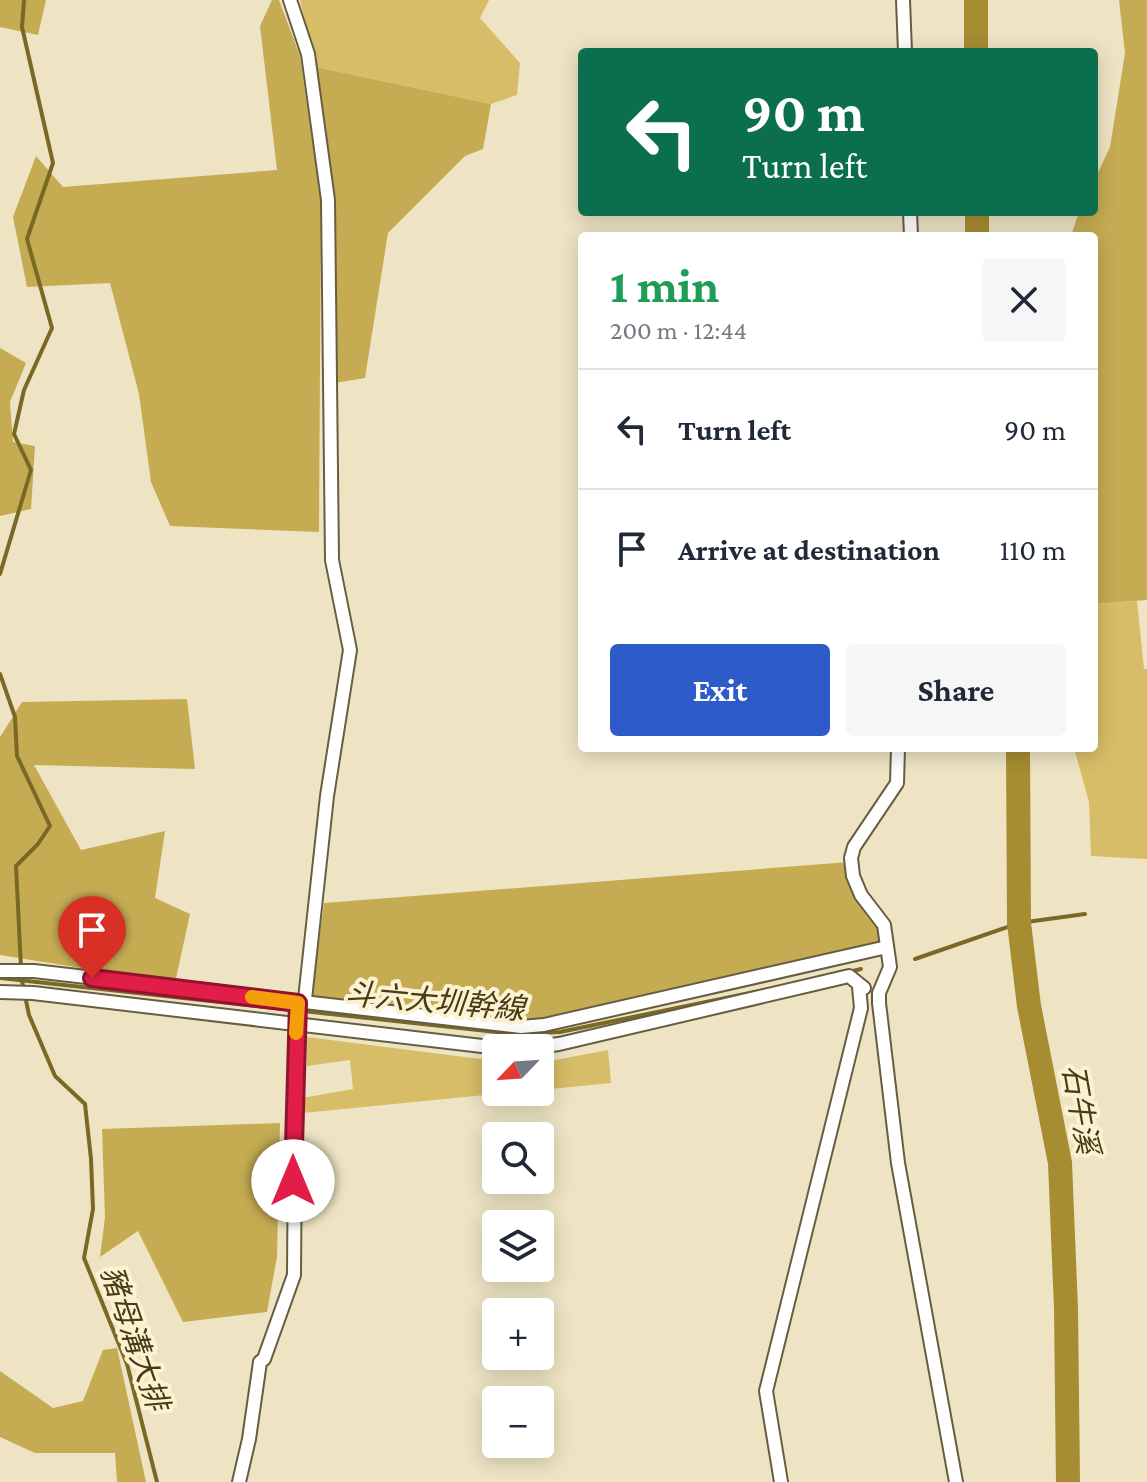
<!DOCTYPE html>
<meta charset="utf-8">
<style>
body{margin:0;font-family:"Crimson Pro","Noto Sans TC",serif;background:#f6f6f7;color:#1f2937;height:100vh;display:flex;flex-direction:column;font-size:30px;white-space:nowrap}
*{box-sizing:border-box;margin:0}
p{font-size:26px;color:#747a83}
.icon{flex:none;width:44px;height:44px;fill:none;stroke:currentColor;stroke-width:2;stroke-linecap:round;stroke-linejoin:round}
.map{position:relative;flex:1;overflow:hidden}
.side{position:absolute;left:578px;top:232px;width:520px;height:520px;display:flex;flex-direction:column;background:#fff;border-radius:8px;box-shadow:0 4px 20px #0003}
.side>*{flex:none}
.top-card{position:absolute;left:578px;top:48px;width:520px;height:168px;border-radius:8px;box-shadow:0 4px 20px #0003;background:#0b6e4f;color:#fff;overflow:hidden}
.needle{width:52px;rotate:245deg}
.fabs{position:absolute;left:482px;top:1034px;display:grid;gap:16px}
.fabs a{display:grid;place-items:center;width:72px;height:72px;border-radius:8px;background:#fff;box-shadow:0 4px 20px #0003;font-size:40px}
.pin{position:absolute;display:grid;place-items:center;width:68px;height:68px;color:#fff;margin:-82px -34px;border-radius:50% 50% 50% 0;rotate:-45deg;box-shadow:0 0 8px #0007}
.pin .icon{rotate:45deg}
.me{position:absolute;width:88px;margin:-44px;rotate:0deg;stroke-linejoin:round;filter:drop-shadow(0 0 6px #0008)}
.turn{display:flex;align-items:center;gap:28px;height:168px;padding:0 32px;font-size:36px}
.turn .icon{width:104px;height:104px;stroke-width:2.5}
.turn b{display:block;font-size:56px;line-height:68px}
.round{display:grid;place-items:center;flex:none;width:84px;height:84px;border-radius:8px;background:#f6f6f7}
.headline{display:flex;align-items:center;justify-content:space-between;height:136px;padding:0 32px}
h1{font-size:48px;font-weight:700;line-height:60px;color:#1e9e55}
.button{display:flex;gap:16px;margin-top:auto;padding:16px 32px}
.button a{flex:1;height:92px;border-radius:8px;background:#2e5bca;color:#fff;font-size:32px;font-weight:700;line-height:92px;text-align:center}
.button a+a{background:#f6f6f7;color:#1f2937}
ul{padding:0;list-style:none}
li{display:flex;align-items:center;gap:24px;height:120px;padding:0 32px;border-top:2px solid #e0e1e3}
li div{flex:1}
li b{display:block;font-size:30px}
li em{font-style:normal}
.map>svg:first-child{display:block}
.green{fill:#d7bd67}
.forest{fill:#c5ac53}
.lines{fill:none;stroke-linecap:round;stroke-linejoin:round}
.stream{stroke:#7a6825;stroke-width:4}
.river{stroke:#a68d32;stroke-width:24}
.minor-casing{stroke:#665e41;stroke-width:16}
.minor{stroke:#fff;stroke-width:12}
.route-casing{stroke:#92132f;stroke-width:20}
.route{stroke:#e11d48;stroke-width:14}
.slow{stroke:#f59e0b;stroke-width:14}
.labels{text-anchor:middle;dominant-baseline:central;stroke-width:8;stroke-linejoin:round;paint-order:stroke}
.water-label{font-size:30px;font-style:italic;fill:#463b15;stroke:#fcf2d1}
</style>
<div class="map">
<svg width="1147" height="1482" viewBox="0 0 1147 1482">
<rect width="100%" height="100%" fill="#eee4c4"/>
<g class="green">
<path d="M300,0H489L480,18L520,63L517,95L491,104L316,67Z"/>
<path d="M1137,601L1144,669H1147V859L1091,856L1089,802L1074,748H1094V604Z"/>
<path d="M307,1037L496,1061V1092H515L303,1113L302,1098L353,1089L350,1060L307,1066Z"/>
<path d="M608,1050L611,1083L540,1090V1063Z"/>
</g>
<g class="forest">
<path d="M0,0H46L38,35L0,27Z"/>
<path d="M272,0H279L300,56L321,203L319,532L170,526L151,482L139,394L110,283L27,287L13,217L36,156L63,187L277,170L260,26Z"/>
<path d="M1119,0H1147V600L1094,604V236H1071L1079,212H1094V181L1110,147L1125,53Z"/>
<path d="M316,67L491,104L483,149L465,156L388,233L365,378L334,383L335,198Z"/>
<path d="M0,348L26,363L10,402L13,442L35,446L31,509L0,516Z"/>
<path d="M187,699L195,769L34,765L81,850L165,831L155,898L190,914L175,983L0,955V737L22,702Z"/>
<path d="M849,862L865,906L887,924V947L719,978L551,1019L510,1021L311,1001L324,903Z"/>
<path d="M280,1123L277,1257L267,1312L183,1322L138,1231L100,1257L105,1217L102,1129Z"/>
<path d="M117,1348L146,1482H117L115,1453H35L0,1437V1371L53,1408L83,1401L103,1350Z"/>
</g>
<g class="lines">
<g class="stream">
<path d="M0,574L31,470L14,434L24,390L52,328L27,239L53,163L22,27L24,0"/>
<path d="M0,674L15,717L17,756L50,826L38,844L16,866L21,968"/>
<path d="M915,959L1019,923L1085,914"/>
<path d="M849,972L861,969"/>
<path d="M0,978L514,1034L560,1032L774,988"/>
<path d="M22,981L29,1015L55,1076L85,1104L91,1159L93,1209L84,1258L127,1364L157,1482"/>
</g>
<g class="river">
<path d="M976,0V52"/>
<path d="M977,212V236"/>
<path d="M1018,748L1019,923L1029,1006L1060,1163L1066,1309L1068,1482"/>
</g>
<defs>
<g id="minor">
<path d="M903,0L905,52"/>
<path d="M910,212L911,236"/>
<path d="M898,748L897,783L854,847L851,858L853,876L861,895L884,925L890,967L879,993V1003L898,1163L956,1482"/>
<path d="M0,971H34L521,1027L544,1025L887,947"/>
<path d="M0,992L33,993L499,1048"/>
<path d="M529,1048L559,1044L849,976L864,988"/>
<path d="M239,1482L249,1439L260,1362L264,1359L294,1275L296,1024L298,1003L305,999L327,796L350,650L332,560L328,200L308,54L290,0"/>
<path d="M781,1482L766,1391L861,1008L859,987"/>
</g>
</defs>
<use href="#minor" class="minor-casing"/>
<use href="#minor" class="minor"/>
</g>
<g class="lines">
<defs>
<path id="route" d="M92,978L298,1003L293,1181"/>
</defs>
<use href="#route" class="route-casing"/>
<use href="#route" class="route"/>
<path class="slow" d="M252,997L298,1003L296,1033"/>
</g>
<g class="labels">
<g class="water-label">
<text transform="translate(435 1001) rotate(5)">斗六大圳幹線</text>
<text transform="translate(1081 1109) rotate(80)">石牛溪</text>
<text transform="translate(135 1338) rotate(71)">豬母溝大排</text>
</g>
</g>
</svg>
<div class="fabs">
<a><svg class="needle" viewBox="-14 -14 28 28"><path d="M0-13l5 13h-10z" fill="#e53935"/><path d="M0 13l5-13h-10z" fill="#747a83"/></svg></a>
<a><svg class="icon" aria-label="search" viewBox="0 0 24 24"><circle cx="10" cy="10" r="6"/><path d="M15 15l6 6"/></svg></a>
<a><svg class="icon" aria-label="layers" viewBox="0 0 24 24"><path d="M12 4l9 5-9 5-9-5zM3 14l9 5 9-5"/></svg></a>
<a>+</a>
<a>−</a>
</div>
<div class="pin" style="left:92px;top:978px;background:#d93025"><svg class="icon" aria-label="arrive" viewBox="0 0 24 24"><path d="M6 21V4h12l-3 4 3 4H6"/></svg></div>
<svg class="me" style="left:293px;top:1181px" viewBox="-20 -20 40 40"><circle r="19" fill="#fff"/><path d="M0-13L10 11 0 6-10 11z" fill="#e11d48"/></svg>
<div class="top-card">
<div class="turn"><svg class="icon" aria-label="left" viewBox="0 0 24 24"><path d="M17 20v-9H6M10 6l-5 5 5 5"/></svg><div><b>90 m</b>Turn left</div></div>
</div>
<section class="side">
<div class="headline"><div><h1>1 min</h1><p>200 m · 12:44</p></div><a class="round"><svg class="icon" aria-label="close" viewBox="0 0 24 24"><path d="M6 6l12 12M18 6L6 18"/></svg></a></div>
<ul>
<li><svg class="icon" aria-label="left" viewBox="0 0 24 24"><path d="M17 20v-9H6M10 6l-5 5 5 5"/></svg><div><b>Turn left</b></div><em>90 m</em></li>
<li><svg class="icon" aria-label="arrive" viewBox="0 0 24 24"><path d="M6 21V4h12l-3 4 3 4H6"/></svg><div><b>Arrive at destination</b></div><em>110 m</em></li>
</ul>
<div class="button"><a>Exit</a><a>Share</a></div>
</section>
</div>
